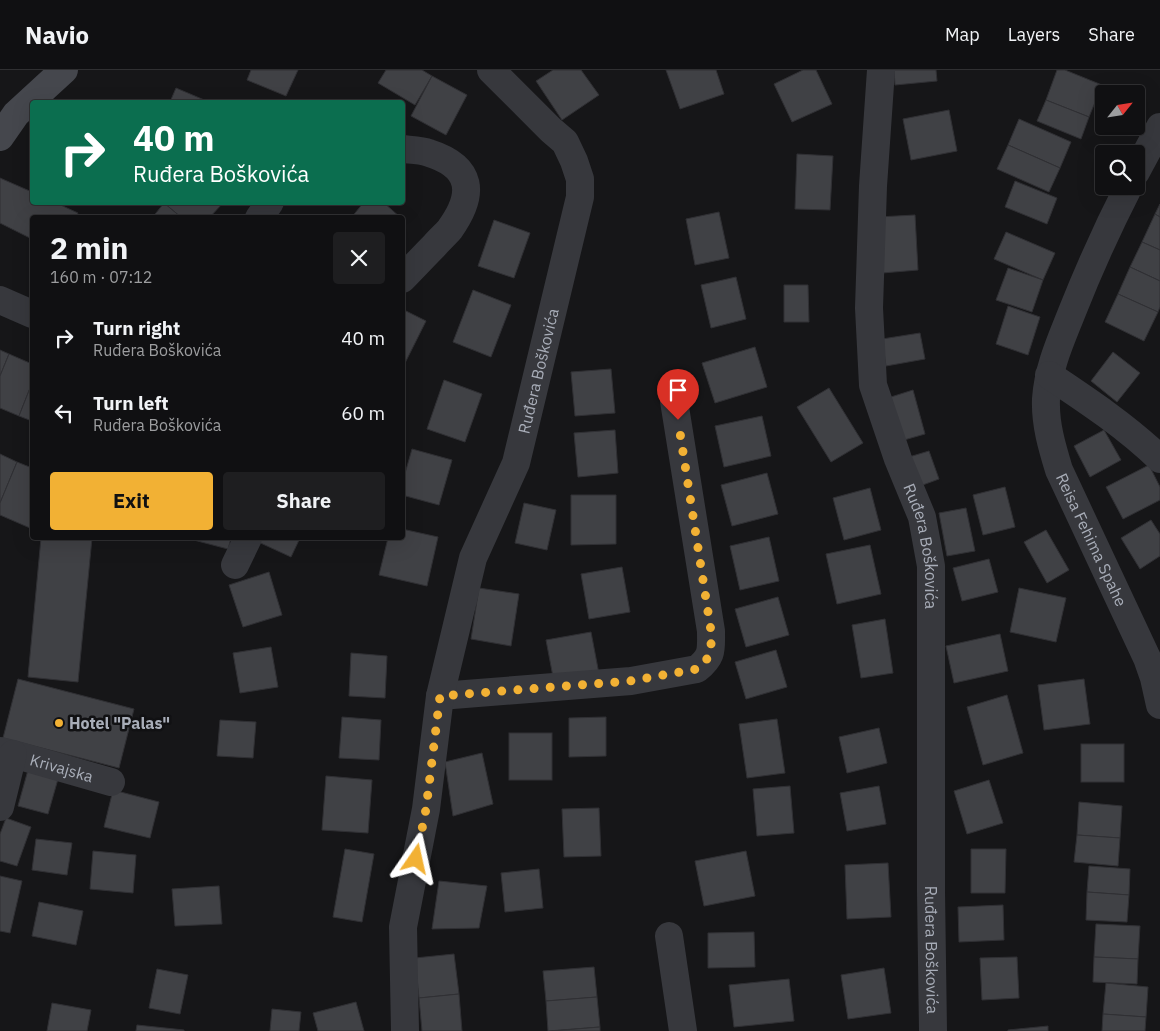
<!DOCTYPE html>
<meta charset="utf-8">
<style>
body{margin:0;font-family:"IBM Plex Sans",sans-serif;background:#1e1e20;color:#f1f3f6;height:100vh;display:flex;flex-direction:column;font-size:19px;white-space:nowrap}
*{box-sizing:border-box;margin:0}
p{font-size:16px;color:#9c9d9f}
.icon{flex:none;width:28px;height:28px;fill:none;stroke:currentColor;stroke-width:2;stroke-linecap:round;stroke-linejoin:round}
.map{position:relative;flex:1;overflow:hidden}
.panel{position:absolute;left:30px;top:145px;width:375px;height:325px;display:flex;flex-direction:column;background:#101012;border-radius:5px;box-shadow:0 5px 20px #0002,0 0 0 1px #303032}
.panel>*{flex:none}
.banner{position:absolute;left:30px;top:30px;width:375px;height:105px;border-radius:5px;box-shadow:0 5px 20px #0002,0 0 0 1px #303032;background:#0b6e4f;color:#fff;overflow:hidden}
.needle{width:32px;rotate:60deg}
.controls{position:absolute;left:1095px;top:15px;display:grid;gap:10px}
.controls a{display:grid;place-items:center;width:50px;height:50px;border-radius:5px;background:#101012;box-shadow:0 5px 20px #0002,0 0 0 1px #303032;font-size:25px}
.pin{position:absolute;display:grid;place-items:center;width:42px;height:42px;color:#fff;margin:-51px -21px;border-radius:50% 50% 50% 0;rotate:-45deg;box-shadow:0 0 5px #0007}
.pin .icon{rotate:45deg}
.me{position:absolute;width:55px;margin:-28px;rotate:11deg;stroke-linejoin:round;filter:drop-shadow(0 0 4px #0008)}
.turn{display:flex;align-items:center;gap:18px;height:105px;padding:0 20px;font-size:22px}
.turn .icon{width:65px;height:65px;stroke-width:2.5}
.turn b{display:block;font-size:35px;line-height:42px}
.round{display:grid;place-items:center;flex:none;width:52px;height:52px;border-radius:5px;background:#1e1e20}
.head{display:flex;align-items:center;justify-content:space-between;height:85px;padding:0 20px}
h1{font-size:30px;font-weight:700;line-height:38px}
.primary-button{display:flex;gap:10px;margin-top:auto;padding:10px 20px}
.primary-button a{flex:1;height:58px;border-radius:5px;background:#f2b134;color:#111;font-size:20px;font-weight:700;line-height:58px;text-align:center}
.primary-button a+a{background:#1e1e20;color:#f1f3f6}
ul{padding:0;list-style:none}
li{display:flex;align-items:center;gap:15px;height:75px;padding:0 20px}
li div{flex:1}
li b{display:block;font-size:19px}
li em{font-style:normal}
header{display:flex;align-items:center;gap:30px;box-sizing:border-box;height:70px;padding:0 25px;background:#101012;border-bottom:1px solid #303032}
header strong{font-size:24px}
nav{display:flex;gap:28px;margin-inline-start:auto;font-size:18px}
.map>svg:first-child{display:block}
.building{fill:#404145;stroke:#303034}
.lines{fill:none;stroke-linecap:round;stroke-linejoin:round}
.street{stroke:#37383d;stroke-width:28}
.secondary{stroke:#45474d;stroke-width:28}
.route{stroke:#f2b134;stroke-width:9;stroke-dasharray:0 16.2}
.poi-dot{fill:#f2b134;stroke:#111113;stroke-width:2}
.labels{text-anchor:middle;dominant-baseline:central;stroke-width:5;stroke-linejoin:round;paint-order:stroke}
.street-label{font-size:16px;fill:#a8adb8;stroke:#111113}
.poi-label{font-size:16px;font-weight:bold;fill:#a8adb8;stroke:#111113;text-anchor:start}
</style>
<header>
<strong>Navio</strong>
<nav><a>Map</a><a>Layers</a><a>Share</a></nav>
</header>
<div class="map">
<svg width="1160" height="961" viewBox="0 0 1160 961">
<rect width="100%" height="100%" fill="#161618"/>
<g class="building">
<path d="M251,0H298L286,26L247,10Z"/>
<path d="M386,0H422L432,6L415,35L378,13Z"/>
<path d="M553,0H581L599,25L562,50L536,11Z"/>
<path d="M666,0H716L724,24L680,39Z"/>
<path d="M803,0H816L832,34L792,52L774,14Z"/>
<path d="M894,0H936L937,11L895,15Z"/>
<path d="M1057,0H1065L1102,15L1089,47L1046,30Z"/>
<path d="M432,6L467,25L446,65L411,46Z"/>
<path d="M176,18L209,32H170Z"/>
<path d="M1046,30L1089,47L1081,69L1037,51Z"/>
<path d="M949,40L957,81L911,90L903,49Z"/>
<path d="M1019,49L1071,72L1060,98L1008,75Z"/>
<path d="M1008,75L1060,98L1049,122L997,99Z"/>
<path d="M797,84L833,86L830,140L795,139Z"/>
<path d="M0,108L32,122V132H54L78,143L75,148H32V169L0,153Z"/>
<path d="M1015,111L1057,128L1047,154L1005,137Z"/>
<path d="M164,132H223V133L209,148H182L164,133Z"/>
<path d="M364,132H383L401,148H351Z"/>
<path d="M164,133L182,148H152Z"/>
<path d="M1160,134V147L1155,144Z"/>
<path d="M719,142L729,188L695,195L686,149Z"/>
<path d="M1155,144L1160,147V180L1142,172Z"/>
<path d="M915,145L918,200L882,203L878,147Z"/>
<path d="M494,150L530,163L514,208L478,196Z"/>
<path d="M1006,162L1055,183L1043,210L994,189Z"/>
<path d="M1142,172L1160,180V211L1130,197Z"/>
<path d="M1130,197L1160,211V237L1158,242L1118,224Z"/>
<path d="M1008,198L1043,210L1032,242L996,230Z"/>
<path d="M736,207L746,249L711,258L701,215Z"/>
<path d="M784,215H808L809,252H784Z"/>
<path d="M473,220L511,235L491,287L453,272Z"/>
<path d="M1118,224L1158,242L1144,271L1105,252Z"/>
<path d="M1008,236L1040,247L1028,285L996,274Z"/>
<path d="M402,239L426,251L402,299Z"/>
<path d="M920,263L925,289L886,296L882,269Z"/>
<path d="M755,277L767,317L715,333L702,293Z"/>
<path d="M0,280L9,284L0,306Z"/>
<path d="M1113,282L1140,303L1117,332L1091,311Z"/>
<path d="M9,284L32,294V313L19,346L0,338V306Z"/>
<path d="M611,299L615,343L575,346L571,302Z"/>
<path d="M444,310L482,324L465,372L427,359Z"/>
<path d="M32,313V351L19,346Z"/>
<path d="M829,318L863,373L831,392L797,337Z"/>
<path d="M913,320L925,364L904,370L891,327Z"/>
<path d="M762,346L771,386L724,397L715,356Z"/>
<path d="M615,360L618,403L578,407L574,363Z"/>
<path d="M1104,360L1121,390L1090,407L1074,376Z"/>
<path d="M412,379L452,390L439,435L402,425V414Z"/>
<path d="M929,381L939,409L920,416L909,387Z"/>
<path d="M0,384L17,392L0,433Z"/>
<path d="M17,392L32,398V453L30,458L0,445V433Z"/>
<path d="M1149,395L1160,417V430L1123,449L1106,417Z"/>
<path d="M767,403L778,444L732,456L721,415Z"/>
<path d="M1005,417L1015,457L983,465L973,425Z"/>
<path d="M870,418L881,460L844,470L833,428Z"/>
<path d="M571,425H616V474L571,475Z"/>
<path d="M524,433L556,440L547,480L515,473Z"/>
<path d="M966,438L975,481L947,486L939,443Z"/>
<path d="M1151,450L1160,464V486L1140,499L1121,468Z"/>
<path d="M402,459L438,467L427,516L379,505L388,468H402Z"/>
<path d="M1046,460L1069,500L1047,513L1024,472Z"/>
<path d="M769,467L779,511L740,520L730,476Z"/>
<path d="M41,468H92L78,612L28,607Z"/>
<path d="M186,468H231L228,479Z"/>
<path d="M256,468H300L291,487L254,470Z"/>
<path d="M870,475L881,524L837,534L826,484Z"/>
<path d="M989,489L998,522L962,531L953,498Z"/>
<path d="M622,497L630,542L589,549L581,504Z"/>
<path d="M269,502L282,545L243,557L229,515Z"/>
<path d="M479,518L519,524L511,576L471,569Z"/>
<path d="M1019,518L1066,528L1056,572L1010,562Z"/>
<path d="M778,527L789,565L746,577L735,539Z"/>
<path d="M885,549L893,603L861,608L852,555Z"/>
<path d="M591,562L599,604L554,612L546,570Z"/>
<path d="M1000,564L1008,601L954,613L946,576Z"/>
<path d="M271,577L278,617L240,623L233,583Z"/>
<path d="M776,580L787,617L746,629L735,592Z"/>
<path d="M351,583L387,586L385,628L349,626Z"/>
<path d="M18,609L134,639L119,698L3,668Z"/>
<path d="M1084,609L1090,654L1044,660L1038,615Z"/>
<path d="M1007,625L1023,683L983,695L967,637Z"/>
<path d="M342,647L381,650L379,690L339,688Z"/>
<path d="M606,647V686L569,687V648Z"/>
<path d="M777,649L785,703L747,708L739,654Z"/>
<path d="M220,650L256,652L253,688L217,686Z"/>
<path d="M879,658L887,693L847,703L839,667Z"/>
<rect x="509" y="663" width="43" height="47"/>
<rect x="1081" y="674" width="43" height="38"/>
<path d="M482,683L493,734L453,746L445,692Z"/>
<path d="M28,700L58,709L48,744L18,736Z"/>
<path d="M326,706L372,710L368,763L322,760Z"/>
<path d="M989,710L1003,753L967,764L954,721Z"/>
<path d="M790,716L794,763L757,766L753,719Z"/>
<path d="M879,716L886,754L847,761L840,723Z"/>
<path d="M113,720L159,732L150,768L104,757Z"/>
<path d="M1079,732L1122,736L1120,768L1077,765Z"/>
<path d="M599,738L601,786L564,787L562,739Z"/>
<path d="M6,748L31,757L17,796L0,791V764Z"/>
<path d="M1077,765L1120,768L1118,796L1074,792Z"/>
<path d="M36,769L72,773L67,805L32,800Z"/>
<path d="M345,779L374,784L362,852L333,847Z"/>
<path d="M971,779H1006L1005,823H971Z"/>
<path d="M93,781L136,785L133,823L90,819Z"/>
<path d="M746,781L755,826L704,836L695,791Z"/>
<path d="M888,793L891,847L847,849L845,795Z"/>
<path d="M1089,796L1130,799L1129,825L1087,822Z"/>
<path d="M539,799L543,838L505,842L501,803Z"/>
<path d="M0,806L22,811L10,863L0,861Z"/>
<path d="M439,811L487,816L479,858L432,859Z"/>
<path d="M219,816L222,854L175,856L172,819Z"/>
<path d="M1087,822L1129,825L1127,852L1086,850Z"/>
<path d="M39,832L83,841L76,875L32,866Z"/>
<path d="M1003,835L1004,870L959,872L958,837Z"/>
<path d="M1096,854L1140,856L1138,889L1094,887Z"/>
<path d="M754,862L755,897L708,898V863Z"/>
<path d="M454,884L459,924L419,928L415,888Z"/>
<path d="M1017,887L1019,928L982,930L980,888Z"/>
<path d="M1094,887L1138,889L1137,914L1093,912Z"/>
<path d="M594,897L597,927L546,931L543,901Z"/>
<path d="M884,898L891,943L848,949L841,905Z"/>
<path d="M157,899L188,905L180,944L149,938Z"/>
<path d="M789,909L794,951L734,957L729,915Z"/>
<path d="M1106,913L1148,917L1146,947L1103,944Z"/>
<path d="M459,924L462,961H422L419,928Z"/>
<path d="M597,927L600,957L548,961L546,931Z"/>
<path d="M356,932L364,961H318L313,943Z"/>
<path d="M52,933L91,940L87,961H47Z"/>
<path d="M272,939L301,942L299,961H270Z"/>
<path d="M1103,944L1146,947L1145,961H1102Z"/>
<path d="M137,955L184,960V961H136Z"/>
<path d="M1048,956V961H1008V960Z"/>
<path d="M600,957V961H552Z"/>
</g>
<g class="lines">
<g class="street">
<path id="s1" d="M881,0L873,116L869,238L873,315L898,389L922,447L931,496V822L933,961"/>
<path d="M402,79C411,80 421,80 429,83C473,97 475,124 450,159C445,165 439,170 434,176C423,187 413,198 402,209"/>
<path d="M1136,102L1160,57"/>
<path id="s2" d="M1129,116C1108,157 1089,199 1072,242C1061,270 1048,298 1046,329C1045,354 1052,377 1059,400L1147,588L1154,608L1160,635"/>
<path d="M259,148L270,132"/>
<path d="M0,230L32,244"/>
<path d="M1049,305C1088,331 1127,357 1160,389"/>
<path d="M235,495L248,468"/>
<path d="M440,626L631,611L697,599C713,586 711,580 711,561L674,331"/>
<path id="s3" d="M0,681L13,684L111,712"/>
<path d="M0,737L13,684"/>
<path d="M669,866L683,961"/>
<path id="s4" d="M405,961L403,857L426,739L440,626L473,488L516,393L580,127V109L574,91L565,72L551,60L491,0"/>
</g>
<path class="secondary" d="M0,67L16,44L64,0"/>
</g>
<g class="lines">
<path class="route" d="M416,789L426,739L440,626L630,611L697,599C713,586 711,580 711,561L678,350"/>
</g>
<circle class="poi-dot" cx="59" cy="653" r="5"/>
<g class="labels">
<g class="street-label">
<text stroke="none"><textPath href="#s4" startOffset="679">Ruđera Boškovića</textPath></text>
<text stroke="none"><textPath href="#s2" startOffset="379">Reisa Fehima Spahe</textPath></text>
<text stroke="none"><textPath href="#s1" startOffset="485">Ruđera Boškovića</textPath></text>
<text stroke="none"><textPath href="#s3" startOffset="64">Krivajska</textPath></text>
<text stroke="none"><textPath href="#s1" startOffset="890">Ruđera Boškovića</textPath></text>
</g>
<g class="poi-label">
<text x="69" y="653">Hotel "Palas"</text>
</g>
</g>
</svg>
<div class="controls">
<a><svg class="needle" viewBox="-14 -14 28 28"><path d="M0-13l5 13h-10z" fill="#e53935"/><path d="M0 13l5-13h-10z" fill="#9c9d9f"/></svg></a>
<a><svg class="icon" aria-label="search" viewBox="0 0 24 24"><circle cx="10" cy="10" r="6"/><path d="M15 15l6 6"/></svg></a>
</div>
<div class="pin" style="left:678px;top:350px;background:#d93025"><svg class="icon" aria-label="arrive" viewBox="0 0 24 24"><path d="M6 21V4h12l-3 4 3 4H6"/></svg></div>
<svg class="me" style="left:416px;top:789px" viewBox="-20 -20 40 40"><path d="M0-17L14 15 0 8-14 15z" fill="#f2b134" stroke="#fff" stroke-width="4"/></svg>
<div class="banner">
<div class="turn"><svg class="icon" aria-label="right" viewBox="0 0 24 24"><path d="M7 20v-9h11M14 6l5 5-5 5"/></svg><div><b>40 m</b>Ruđera Boškovića</div></div>
</div>
<section class="panel">
<div class="head"><div><h1>2 min</h1><p>160 m · 07:12</p></div><a class="round"><svg class="icon" aria-label="close" viewBox="0 0 24 24"><path d="M6 6l12 12M18 6L6 18"/></svg></a></div>
<ul>
<li><svg class="icon" aria-label="right" viewBox="0 0 24 24"><path d="M7 20v-9h11M14 6l5 5-5 5"/></svg><div><b>Turn right</b><p>Ruđera Boškovića</p></div><em>40 m</em></li>
<li><svg class="icon" aria-label="left" viewBox="0 0 24 24"><path d="M17 20v-9H6M10 6l-5 5 5 5"/></svg><div><b>Turn left</b><p>Ruđera Boškovića</p></div><em>60 m</em></li>
</ul>
<div class="primary-button"><a>Exit</a><a>Share</a></div>
</section>
</div>
